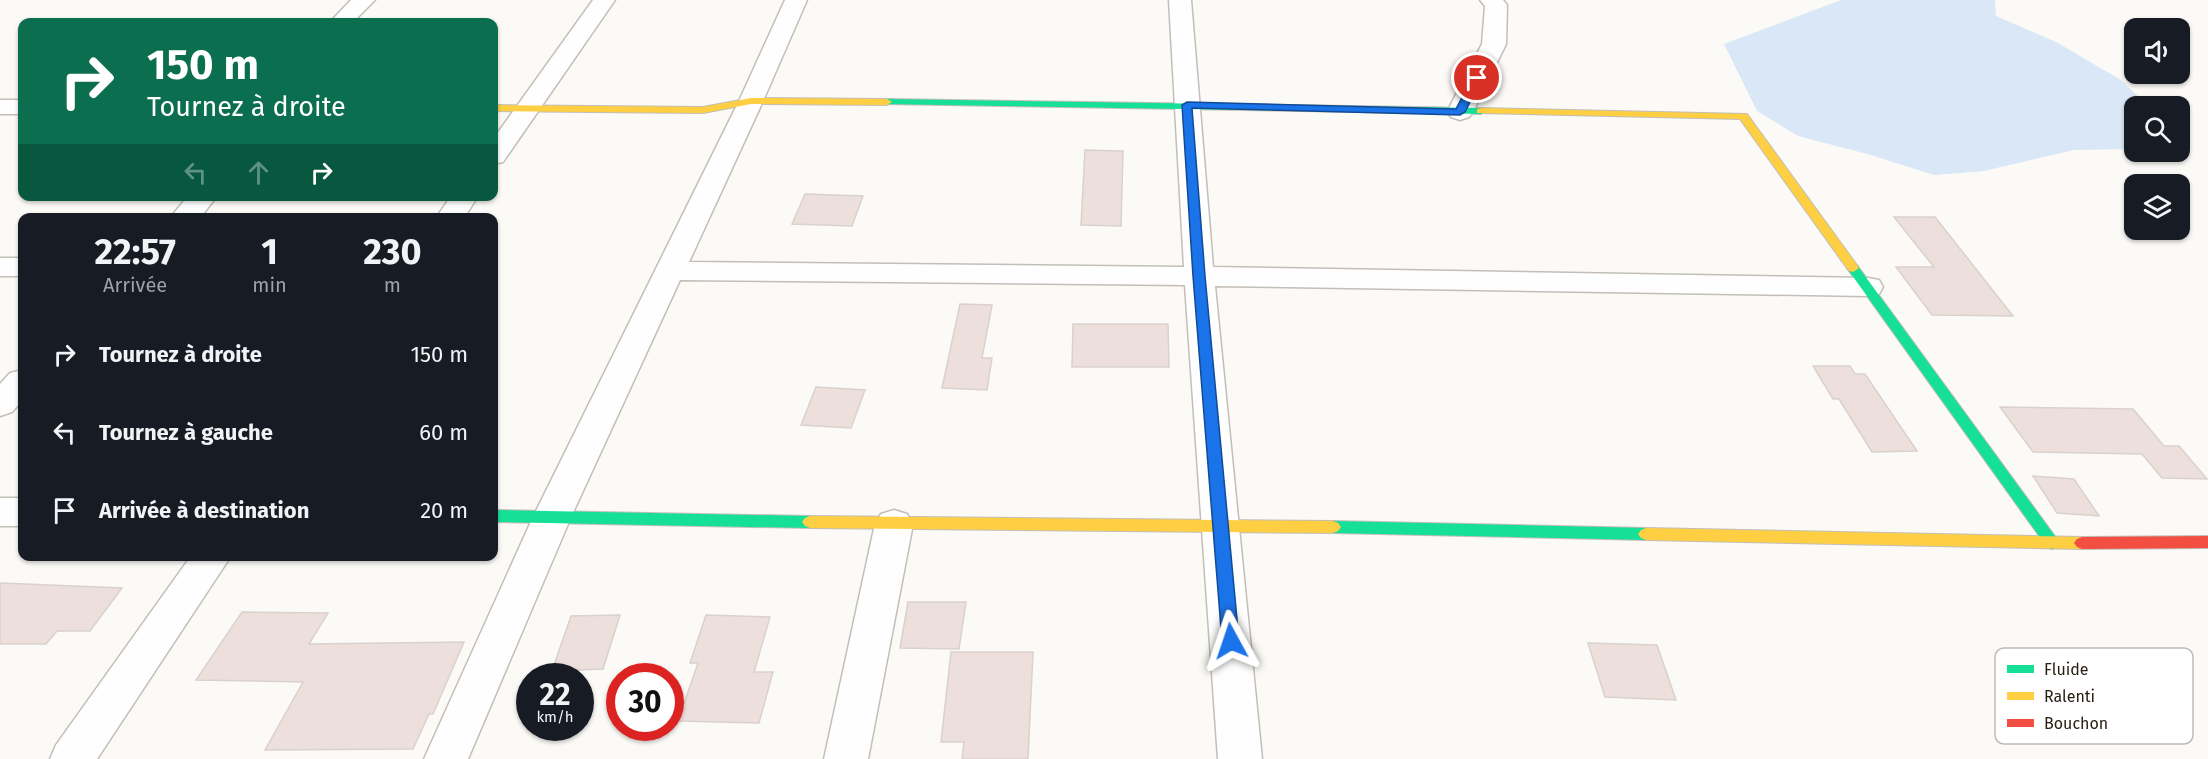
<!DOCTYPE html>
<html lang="fr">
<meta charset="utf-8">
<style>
body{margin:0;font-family:"Fira Sans",sans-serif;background:#20242c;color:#f1f3f6;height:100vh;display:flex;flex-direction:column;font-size:22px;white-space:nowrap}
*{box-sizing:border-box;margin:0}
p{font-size:20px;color:#9ea1a6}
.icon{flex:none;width:33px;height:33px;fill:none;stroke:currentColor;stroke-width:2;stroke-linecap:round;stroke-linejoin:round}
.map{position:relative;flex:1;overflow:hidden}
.details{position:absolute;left:18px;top:213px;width:480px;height:348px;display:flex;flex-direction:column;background:#171b24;border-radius:12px;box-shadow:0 2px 4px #0004}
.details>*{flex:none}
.hud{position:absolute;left:18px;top:18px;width:480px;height:183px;border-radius:12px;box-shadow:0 2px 4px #0004;background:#0b6e4f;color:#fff;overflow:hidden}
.controls{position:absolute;left:2124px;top:18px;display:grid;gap:12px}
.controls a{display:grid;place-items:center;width:66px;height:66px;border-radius:12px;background:#171b24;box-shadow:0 2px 4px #0004;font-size:30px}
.speed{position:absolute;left:516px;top:663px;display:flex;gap:12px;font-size:30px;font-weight:700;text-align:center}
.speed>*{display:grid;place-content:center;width:78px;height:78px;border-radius:50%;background:#171b24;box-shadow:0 2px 4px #0004;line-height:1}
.speed small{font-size:15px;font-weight:400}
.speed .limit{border:9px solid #d22;background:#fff;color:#111}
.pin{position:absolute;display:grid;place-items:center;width:51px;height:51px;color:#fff;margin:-26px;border:3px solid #fff;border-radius:50%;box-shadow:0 2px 6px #0007}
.me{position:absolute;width:66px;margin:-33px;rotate:355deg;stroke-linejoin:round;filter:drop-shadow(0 0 4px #0008)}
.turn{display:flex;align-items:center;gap:21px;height:126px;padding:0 30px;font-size:27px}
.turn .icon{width:78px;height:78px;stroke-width:2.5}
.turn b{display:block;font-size:42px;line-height:51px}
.lanes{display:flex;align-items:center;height:57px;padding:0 30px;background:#0003;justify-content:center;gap:30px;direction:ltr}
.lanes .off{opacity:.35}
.eta{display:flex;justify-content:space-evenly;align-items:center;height:102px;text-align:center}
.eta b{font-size:36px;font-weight:700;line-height:42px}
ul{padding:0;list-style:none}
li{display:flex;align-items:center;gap:18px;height:78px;padding:0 30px}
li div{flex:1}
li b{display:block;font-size:22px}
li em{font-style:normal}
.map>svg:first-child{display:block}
.water{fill:#d9e7f6}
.building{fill:#ede0dc;stroke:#d9d1cd;stroke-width:1.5}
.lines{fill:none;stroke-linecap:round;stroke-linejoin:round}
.street-casing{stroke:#c3beb7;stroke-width:3}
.fast-casing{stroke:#c3beb7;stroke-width:2}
.slow-casing{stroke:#c3beb7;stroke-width:2}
.jam-casing{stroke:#c3beb7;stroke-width:2}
.street{fill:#fffefe;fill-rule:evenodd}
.fast{fill:#16e098;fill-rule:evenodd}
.slow{fill:#ffcf43;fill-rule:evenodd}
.jam{fill:#f24e42;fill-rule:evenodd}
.route{fill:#1a73e8;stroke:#114b97;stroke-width:1.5}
.key{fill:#fff;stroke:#bebcb8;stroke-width:1.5}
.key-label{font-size:16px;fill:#282014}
</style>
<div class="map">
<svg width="2208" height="759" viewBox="0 0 2208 759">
<rect width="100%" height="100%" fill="#fcfaf7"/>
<path class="water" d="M1841,0H1995L1996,16L2056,42L2121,80L2148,106H2134V149L2074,150L1984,171L1934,175L1871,155L1798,136L1757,111L1724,44Z"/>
<g class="building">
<path d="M1085,150L1123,151L1121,226L1081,225Z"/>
<path d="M805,194L863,196L852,226L792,224Z"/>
<path d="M1894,217H1935L2013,316L1932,315L1896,267H1934Z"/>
<path d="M960,304L992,305L982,358H992L987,390L942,388Z"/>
<path d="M1073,324H1168L1169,367H1072Z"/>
<path d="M1813,366H1850L1855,374H1865L1917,451L1872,452L1839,399H1833Z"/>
<path d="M816,387L865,390L851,428L801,425Z"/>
<path d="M2000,407L2133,409L2164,446H2179L2207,479L2162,478L2142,454L2033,452Z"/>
<path d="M2033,476L2074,479L2099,516L2057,513Z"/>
<path d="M0,583L122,588L90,631H57L46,644H0Z"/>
<path d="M908,602H966L959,649L900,648Z"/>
<path d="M242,612L328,613L309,644L464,642L433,714H429L413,749L265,750L303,682L196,680Z"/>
<path d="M620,615L603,669L552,671L571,616Z"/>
<path d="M706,615L770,617L754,672H773L759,723L678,721L698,663H690Z"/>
<path d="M1588,643L1657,645L1676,700L1605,697Z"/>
<path d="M951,652H1033L1028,759H962L964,742H941Z"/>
</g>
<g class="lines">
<defs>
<g id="street">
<path d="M351,0H375L353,22H330Z"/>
<path d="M593,0H615L503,162L494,164V138Z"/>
<path d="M785,0H807L763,101L689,262L1184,267L1169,0H1191L1213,267L1868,278L1879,280L1883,287L1879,294L1868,296L1215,286L1262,759H1218L1185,285L680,280L571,517L468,759H424L533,517L739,101Z"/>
<path d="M1480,0H1503L1507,5L1506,44L1473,112L1469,117L1460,120L1451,117L1447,112L1482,44L1485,6Z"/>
<rect x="0" y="100" width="22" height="14"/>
<path d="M188,196H217L200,218H170Z"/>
<path d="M451,196H478L464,218H436Z"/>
<rect x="0" y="258" width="22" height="18"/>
<path d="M22,370V401L12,412L0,416V384L10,373Z"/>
<rect x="0" y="498" width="22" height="28"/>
<path d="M894,510L907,514L913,524L868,759H824L875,524L881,514Z"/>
<path d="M191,556H231L97,759H50L56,745Z"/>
</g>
<g id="fast">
<path d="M887,99L1481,108L1486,111L1481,114L883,104L882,102Z"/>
<path d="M1853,264L1857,265L2057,539L2060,543L2057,547L2052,549L2047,547L1849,271L1847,268Z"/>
<path d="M494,510L810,516L815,518L818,522L815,526L810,528L494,522Z"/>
<path d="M1333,521L1646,528L1651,530L1654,534L1651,538L1646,540L1333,533L1328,531L1325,527L1328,523Z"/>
</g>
<g id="slow">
<path d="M751,98L887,99L892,102L887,105L751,104L703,113L494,111V105L703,107Z"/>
<path d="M1481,108L1747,114L1859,268L1853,272L1849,271L1740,119L1477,113V109Z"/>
<path d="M810,516L1333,521L1338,523L1341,527L1338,531L1333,533L810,528L805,526L802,522L805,518Z"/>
<path d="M1646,528L2082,537L2087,539L2090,543L2087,547L2082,549L1646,540L1641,538L1638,534L1641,530Z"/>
</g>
<path id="jam" d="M2208,536V548L2082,549L2077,547L2074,543L2077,539L2082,537Z"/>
</defs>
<use href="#street" class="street-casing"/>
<use href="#fast" class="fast-casing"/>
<use href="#slow" class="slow-casing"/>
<use href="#jam" class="jam-casing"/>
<use href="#street" class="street"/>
<use href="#fast" class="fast"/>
<use href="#slow" class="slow"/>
<use href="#jam" class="jam"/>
</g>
<path class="route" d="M1477,75L1482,78L1465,112L1460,115L1192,108L1205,276L1239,641L1237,646L1231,648L1225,646L1222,641L1193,276L1182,105L1187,102L1456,109L1472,78Z"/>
<rect x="1995" y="648" width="198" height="96" rx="9" class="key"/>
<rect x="2007" y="665" width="27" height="8" fill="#16e098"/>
<rect x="2007" y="692" width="27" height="8" fill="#ffcf43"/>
<rect x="2007" y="719" width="27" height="8" fill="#f24e42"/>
<g class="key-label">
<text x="2044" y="675">Fluide</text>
<text x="2044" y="702">Ralenti</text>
<text x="2044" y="729">Bouchon</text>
</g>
</svg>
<div class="controls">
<a><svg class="icon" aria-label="sound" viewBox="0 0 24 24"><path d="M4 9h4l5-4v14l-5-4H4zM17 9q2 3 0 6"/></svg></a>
<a><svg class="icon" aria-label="search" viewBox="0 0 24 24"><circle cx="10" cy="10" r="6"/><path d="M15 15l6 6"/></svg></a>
<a><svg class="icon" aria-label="layers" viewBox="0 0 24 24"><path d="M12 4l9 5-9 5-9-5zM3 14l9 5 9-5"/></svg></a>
</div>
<div class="speed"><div>22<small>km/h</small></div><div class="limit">30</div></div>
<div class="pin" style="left:1477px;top:78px;background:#d93025"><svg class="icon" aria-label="arrive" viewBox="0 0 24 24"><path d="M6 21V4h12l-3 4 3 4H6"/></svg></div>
<svg class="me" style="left:1231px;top:641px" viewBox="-20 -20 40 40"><path d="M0-17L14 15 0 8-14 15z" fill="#1a73e8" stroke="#fff" stroke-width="4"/></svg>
<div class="hud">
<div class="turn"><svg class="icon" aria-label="right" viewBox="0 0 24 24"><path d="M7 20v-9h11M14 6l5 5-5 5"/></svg><div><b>150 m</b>Tournez à droite</div></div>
<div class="lanes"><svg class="icon off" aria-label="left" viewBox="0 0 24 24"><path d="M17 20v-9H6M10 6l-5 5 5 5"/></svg><svg class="icon off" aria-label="ahead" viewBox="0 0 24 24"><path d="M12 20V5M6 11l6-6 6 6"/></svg><svg class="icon" aria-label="right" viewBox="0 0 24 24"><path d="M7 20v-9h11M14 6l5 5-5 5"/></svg></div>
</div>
<section class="details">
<div class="eta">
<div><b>22:57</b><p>Arrivée</p></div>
<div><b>1</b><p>min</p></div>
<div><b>230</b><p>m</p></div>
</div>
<ul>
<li><svg class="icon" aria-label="right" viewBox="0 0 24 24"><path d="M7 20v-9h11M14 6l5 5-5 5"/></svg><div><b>Tournez à droite</b></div><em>150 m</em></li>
<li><svg class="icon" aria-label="left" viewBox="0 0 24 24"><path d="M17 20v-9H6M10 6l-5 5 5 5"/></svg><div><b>Tournez à gauche</b></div><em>60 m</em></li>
<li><svg class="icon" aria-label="arrive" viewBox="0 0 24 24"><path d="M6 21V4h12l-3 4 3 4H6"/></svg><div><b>Arrivée à destination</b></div><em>20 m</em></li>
</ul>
</section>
</div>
